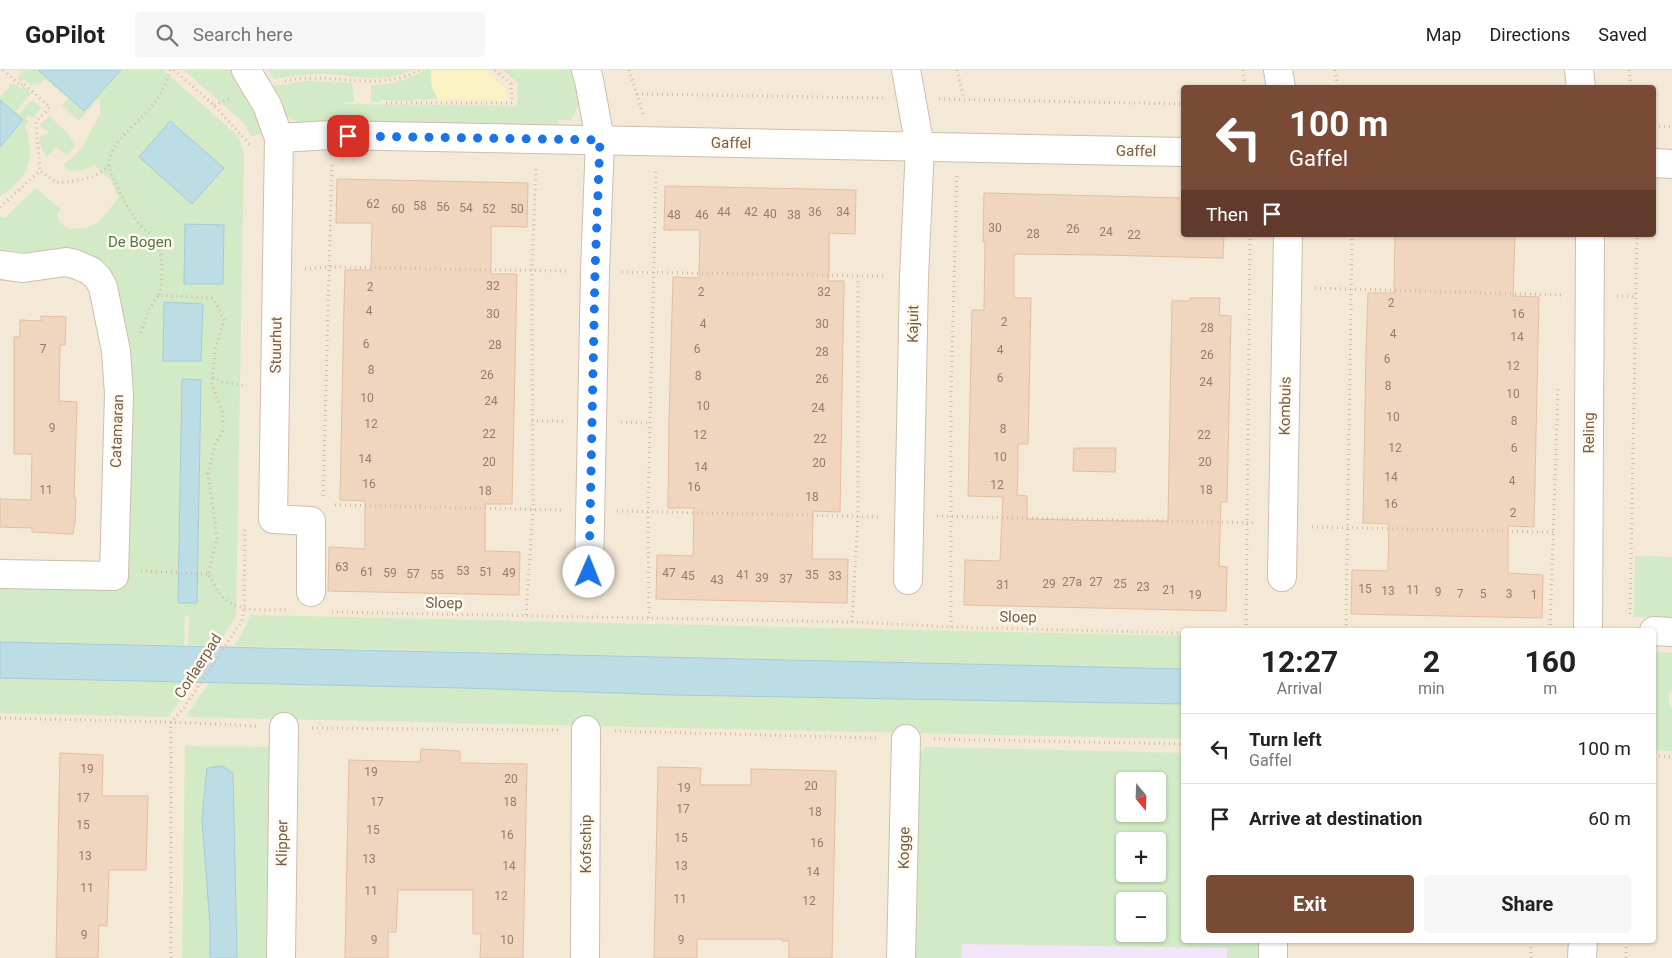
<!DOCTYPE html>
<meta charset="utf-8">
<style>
body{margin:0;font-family:Roboto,sans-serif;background:#f6f6f6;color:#222;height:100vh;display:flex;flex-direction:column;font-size:19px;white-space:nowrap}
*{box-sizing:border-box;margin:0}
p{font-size:16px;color:#767676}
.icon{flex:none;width:28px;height:28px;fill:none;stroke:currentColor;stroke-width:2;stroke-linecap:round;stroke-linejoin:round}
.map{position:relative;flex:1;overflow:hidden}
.panel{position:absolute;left:1181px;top:558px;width:475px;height:315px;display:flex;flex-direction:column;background:#fff;border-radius:5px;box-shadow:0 1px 4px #0004}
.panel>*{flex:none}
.banner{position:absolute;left:1181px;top:15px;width:475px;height:152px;border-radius:5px;box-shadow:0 1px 4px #0004;background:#794a36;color:#fff;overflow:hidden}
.needle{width:32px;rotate:161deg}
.controls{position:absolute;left:1116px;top:702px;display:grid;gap:10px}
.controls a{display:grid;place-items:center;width:50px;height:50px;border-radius:5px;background:#fff;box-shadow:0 1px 4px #0004;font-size:25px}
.pin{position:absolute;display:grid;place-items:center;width:42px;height:42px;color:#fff;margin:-21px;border-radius:10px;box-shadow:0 2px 8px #0006}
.me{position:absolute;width:55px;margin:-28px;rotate:1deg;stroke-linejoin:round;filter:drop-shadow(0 0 4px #0008)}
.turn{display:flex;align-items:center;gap:18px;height:105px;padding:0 25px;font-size:22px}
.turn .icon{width:65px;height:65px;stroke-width:2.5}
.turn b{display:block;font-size:35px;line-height:42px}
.then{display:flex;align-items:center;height:48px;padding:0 25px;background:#0003;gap:10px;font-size:19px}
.eta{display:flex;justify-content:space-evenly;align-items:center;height:85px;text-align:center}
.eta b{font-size:30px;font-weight:700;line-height:35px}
.button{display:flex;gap:10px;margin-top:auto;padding:10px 25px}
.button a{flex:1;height:58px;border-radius:5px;background:#794a36;color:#fff;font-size:20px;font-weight:700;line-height:58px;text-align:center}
.button a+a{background:#f6f6f6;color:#222}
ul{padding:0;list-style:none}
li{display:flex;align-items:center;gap:15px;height:70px;padding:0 25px;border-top:1px solid #e0e0e0}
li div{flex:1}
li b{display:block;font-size:19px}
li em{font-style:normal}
header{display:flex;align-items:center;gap:30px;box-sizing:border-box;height:70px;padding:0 25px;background:#fff;border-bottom:1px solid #e0e0e0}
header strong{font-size:24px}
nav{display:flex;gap:28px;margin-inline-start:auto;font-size:18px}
.search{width:350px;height:45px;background:#f6f6f6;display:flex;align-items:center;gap:12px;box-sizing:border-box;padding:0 18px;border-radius:5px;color:#767676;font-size:19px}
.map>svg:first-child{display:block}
.residential{fill:#f4e8d6;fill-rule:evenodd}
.education{fill:#f2e4f9}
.green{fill:#d2eac6;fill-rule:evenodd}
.sand{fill:#faf2c3}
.water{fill:#bcdde6;stroke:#a2ccd7}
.building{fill:#f1d6bf;stroke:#e3bea0}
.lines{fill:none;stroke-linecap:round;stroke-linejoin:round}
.street-casing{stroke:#cebeae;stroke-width:30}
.path{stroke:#d6baa2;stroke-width:3;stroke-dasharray:1 4;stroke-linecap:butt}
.street{stroke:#fff;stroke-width:28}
.route{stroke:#1a73e8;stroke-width:9;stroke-dasharray:0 16.2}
.labels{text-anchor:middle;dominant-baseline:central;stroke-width:5;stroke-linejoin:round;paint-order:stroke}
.number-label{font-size:12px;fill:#957b69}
.street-label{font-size:15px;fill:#765d4c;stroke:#fff9ee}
.park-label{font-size:15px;fill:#517b43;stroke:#fff9ee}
</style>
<header>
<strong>GoPilot</strong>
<div class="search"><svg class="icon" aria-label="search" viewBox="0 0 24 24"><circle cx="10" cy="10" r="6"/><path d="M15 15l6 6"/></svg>Search here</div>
<nav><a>Map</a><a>Directions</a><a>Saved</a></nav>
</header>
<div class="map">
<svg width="1672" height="888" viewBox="0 0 1672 888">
<rect width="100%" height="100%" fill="#fcf5e7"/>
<path class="residential" d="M0,0H1672V888H0ZM1184,18H1654V165H1184ZM1184,560H1654V870H1184ZM1125,711H1158V744H1125ZM1125,771H1158V804H1125ZM1125,831H1158V864H1125Z"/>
<path class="education" d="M961,874L1227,878V888H961Z"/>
<g class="green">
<path d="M20,0H38L84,41L121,0H163L238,66L244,83L236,546L217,575H188L189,546L185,545L184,575L0,572V514L125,517L128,278L117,213L94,187L0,186V146L5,148L36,118L61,140L57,145L59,152L69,159L86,158L99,152L119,128L110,109L102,103L94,95L84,100L69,101L63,95L71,89L82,78L101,43L99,28L79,50L62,36L68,28L45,9L38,15L35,12L31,16L24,9L21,12L17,8L23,2ZM182,310H201L197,533H178Z"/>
<path d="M184,0H234L264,49L266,63L251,66L244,53Z"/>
<path d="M268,0H411C385,14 357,6 328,4C310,3 292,6 274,9Z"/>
<path d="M425,0H431C430,11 431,20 438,29H414L412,31L381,30L380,32H371V15C392,15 407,10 425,0Z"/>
<path d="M503,0H570L580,32L571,50H558V58L302,53C281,48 278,34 269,17L306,11L352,13L354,32H345V34L517,36L518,13Z"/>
<path d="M13,13L20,19L23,16L31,23L16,41L19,44L32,30L41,38L32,48L36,52L28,45L25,49L29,52L25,57C28,62 29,69 29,75C32,102 20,112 0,126V77L23,51L0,30V27Z"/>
<path d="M49,46L67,62L75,76L67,85L56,77L47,87L42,80L39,70L40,66L49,63L40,55Z"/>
<path d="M1635,486L1672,487V547H1634Z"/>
<path d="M250,545L1184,566V599L234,576L247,554Z"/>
<path d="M1654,582L1672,583V619L1669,623V633L1672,640V681L1654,680Z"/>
<path d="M0,608L194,612L168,647L0,643Z"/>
<path d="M209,613L463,618L675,625L1184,634V669L188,647L187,645Z"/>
<path d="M185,676L277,677L270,888H182Z"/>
<path d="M926,677L1184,683V870H1262V888H1227V878L962,874L961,888H912L918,684ZM1125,711H1158V744H1125ZM1125,771H1158V804H1125ZM1125,831H1158V864H1125Z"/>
</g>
<path class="sand" d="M431,0H486L506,19V31L438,29L432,18Z"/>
<g class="water">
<path d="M38,0H121L84,41Z"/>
<path d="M0,30L23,50L0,77Z"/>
<path d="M170,51L224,98L192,134L139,87Z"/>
<path d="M185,154L224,155L223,214H184Z"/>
<path d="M164,232L203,234L201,291H163Z"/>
<path d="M182,309L201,310L197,533H178Z"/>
<path d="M0,572L1184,599V634L675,625L463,618L0,608Z"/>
<path d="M222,696L233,703L237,888H210V855L202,749L207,698Z"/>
</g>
<g class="building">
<path d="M337,109L528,113L527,157L491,156V204H517L512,434H485V481L520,482L519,525L328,521L329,477L365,479V431L340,430L344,236L345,200H371L372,153H336Z"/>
<path d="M665,116L856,120L855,164L829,163V211H844L840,442L813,441L812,489H848L847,533L656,529L657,485L693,486L694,438H668L669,351L673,207L699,208L700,160H664Z"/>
<path d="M984,123L1184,128V165H1224L1223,188H1220L1103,185L1014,184V228H1031L1028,374H1018V400L1017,425L1027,426V449L1113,451H1168L1172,231H1190V228H1220L1219,245L1231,246L1227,432H1221L1219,496L1227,497L1226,541L964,535L965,490L1000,491L1003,427L968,426L972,240H984L985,172H983Z"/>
<path d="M1395,165H1515L1513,226L1539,227L1534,457L1508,456V503L1543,505L1542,548L1351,544L1352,500L1388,501L1389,454L1363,453L1366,280L1368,223H1394Z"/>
<path d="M41,246L66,247L65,275H60L59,331L77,332L74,428H76L75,455H74L73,464L32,462V458L0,457V429L31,430L32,384H14V267H20V250L41,251Z"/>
<path d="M1074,378H1116L1115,402L1073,401Z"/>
<path d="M421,679L460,681V693L527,694L523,888H480L481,864H473V820H398L396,862H388V888H345L349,690L420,692Z"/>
<path d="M60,683L103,685L102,726H148L146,800H109L107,856L99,855L98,888H56Z"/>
<path d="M658,697L701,698L700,715H751V699L836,701L832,888H789V871H782V869H697V888H654Z"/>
</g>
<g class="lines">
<defs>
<g id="street">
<path d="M246,0L267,35L279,68L273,449L311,451V522"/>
<path d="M586,0L589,10L600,70L595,201L589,502"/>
<path d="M906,0L920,77L914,207L908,510"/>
<path d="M1278,0L1281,18"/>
<path d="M1579,0L1581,18"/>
<path d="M279,68L332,65L1184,82"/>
<path d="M1654,93L1672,94"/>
<path d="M0,195L23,198L66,192L75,194L91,201L98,208L103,217L116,281L119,324L114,506L0,504"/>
<path d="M1282,507L1288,165"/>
<path d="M1588,560L1590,165"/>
<path d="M1654,561L1672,562"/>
<path d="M281,888L284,657"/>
<path d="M585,888L586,660"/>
<path d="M901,888L906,669"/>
<path d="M1273,888V870"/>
<path d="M1582,888L1583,870"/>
</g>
</defs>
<use href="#street" class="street-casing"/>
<g class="path">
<path d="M3,0L21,16L23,13L50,37L36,52L40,101"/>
<path d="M174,0L214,35L250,75"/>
<path d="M629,0L643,44"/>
<path d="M957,0L964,29"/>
<path d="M1243,0L1245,18"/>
<path d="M1335,0L1338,18"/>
<path d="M1629,0L1631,18"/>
<path d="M285,11C330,0 377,24 419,0"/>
<path d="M637,24L883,28"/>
<path d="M939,29L1184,34"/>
<path d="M386,33H512L511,14L495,0"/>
<path d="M214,35L231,28"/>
<path d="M1654,56L1672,57"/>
<path d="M0,137L40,101L57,113C77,110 95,111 109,95"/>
<path d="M305,199L329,197L566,201"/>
<path d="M622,202L886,206"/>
<path d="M1315,218L1561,225"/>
<path d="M159,225C163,207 165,182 152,166C149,162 144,160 141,156C132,145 125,132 119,120C115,112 110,104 109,95C108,73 139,53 151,37C161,26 166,14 170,0"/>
<path d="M1617,226L1636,227"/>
<path d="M141,263L150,237L159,225L212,228L219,238L224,251L215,280L212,314L223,344V360L215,375L208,403L217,467L208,504C213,512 218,524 226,530C242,543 269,539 288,540"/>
<path d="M213,307L223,312L247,316"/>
<path d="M532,351H564"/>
<path d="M621,352L650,353"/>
<path d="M323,426L332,92"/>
<path d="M335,435L563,440"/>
<path d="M617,441L881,447"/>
<path d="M937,446L1256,453"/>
<path d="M1312,457L1553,462"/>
<path d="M141,501L208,504"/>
<path d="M332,542L852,552L951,557L1184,563"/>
<path d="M1630,544L1637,165"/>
<path d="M526,545L533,439L532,201L536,96"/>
<path d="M649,548L648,442L656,99"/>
<path d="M852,552L858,446V206"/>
<path d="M951,557V323L957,105"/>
<path d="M1246,560L1250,165"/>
<path d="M1346,560L1352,165"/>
<path d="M1550,560L1558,318"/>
<path d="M0,648L171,652L256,656"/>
<path d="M312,658L558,660"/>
<path d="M615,661L878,668"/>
<path d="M934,669L1184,674"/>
<path d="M1654,686L1672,687"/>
<path d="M171,888V652L184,638L242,551L244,538L245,458"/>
<path d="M1531,888V870"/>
<path d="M1626,888V870"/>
</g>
<use href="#street" class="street"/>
</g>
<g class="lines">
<path class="route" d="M348,66L600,70L595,202L589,502"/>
</g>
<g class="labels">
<g class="number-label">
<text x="373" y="134">62</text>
<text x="420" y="136">58</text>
<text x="443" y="137">56</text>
<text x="466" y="138">54</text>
<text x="398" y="139">60</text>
<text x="489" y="139">52</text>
<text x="517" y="139">50</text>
<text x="724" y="142">44</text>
<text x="751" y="142">42</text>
<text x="815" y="142">36</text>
<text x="843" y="142">34</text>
<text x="770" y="144">40</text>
<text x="674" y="145">48</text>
<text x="702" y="145">46</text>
<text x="794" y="145">38</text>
<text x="995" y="158">30</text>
<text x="1073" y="159">26</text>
<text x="1106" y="162">24</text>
<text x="1033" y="164">28</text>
<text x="1134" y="165">22</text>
<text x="493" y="216">32</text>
<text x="370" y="217">2</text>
<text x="701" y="222">2</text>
<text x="824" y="222">32</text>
<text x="1391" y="233">2</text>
<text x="369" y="241">4</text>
<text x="493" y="244">30</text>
<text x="1518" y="244">16</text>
<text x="1004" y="252">2</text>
<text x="703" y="254">4</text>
<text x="822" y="254">30</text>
<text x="1207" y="258">28</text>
<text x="1393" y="264">4</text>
<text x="1517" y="267">14</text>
<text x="366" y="274">6</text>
<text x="495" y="275">28</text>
<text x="43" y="279">7</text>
<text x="697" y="279">6</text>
<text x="1000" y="280">4</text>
<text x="822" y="282">28</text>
<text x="1207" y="285">26</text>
<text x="1387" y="289">6</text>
<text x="1513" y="296">12</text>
<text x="371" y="300">8</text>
<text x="487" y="305">26</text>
<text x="698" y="306">8</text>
<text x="1000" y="308">6</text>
<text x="822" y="309">26</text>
<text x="1206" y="312">24</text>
<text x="1388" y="316">8</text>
<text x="1513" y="324">10</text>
<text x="367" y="328">10</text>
<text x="491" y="331">24</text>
<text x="703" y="336">10</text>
<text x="818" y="338">24</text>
<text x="1393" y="347">10</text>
<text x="1514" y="351">8</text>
<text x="371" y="354">12</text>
<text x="52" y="358">9</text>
<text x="1003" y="359">8</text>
<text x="489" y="364">22</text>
<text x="700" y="365">12</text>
<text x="1204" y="365">22</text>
<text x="820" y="369">22</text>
<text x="1395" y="378">12</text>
<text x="1514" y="378">6</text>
<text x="1000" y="387">10</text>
<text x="365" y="389">14</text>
<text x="489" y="392">20</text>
<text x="1205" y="392">20</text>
<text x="819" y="393">20</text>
<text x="701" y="397">14</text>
<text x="1391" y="407">14</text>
<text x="1512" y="411">4</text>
<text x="369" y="414">16</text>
<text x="997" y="415">12</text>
<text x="694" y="417">16</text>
<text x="46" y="420">11</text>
<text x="1206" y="420">18</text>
<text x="485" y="421">18</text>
<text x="812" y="427">18</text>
<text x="1391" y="434">16</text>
<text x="1513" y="443">2</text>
<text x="342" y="497">63</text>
<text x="463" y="501">53</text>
<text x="367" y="502">61</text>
<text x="486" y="502">51</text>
<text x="390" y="503">59</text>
<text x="509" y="503">49</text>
<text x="669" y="503">47</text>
<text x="413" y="504">57</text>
<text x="437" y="505">55</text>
<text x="743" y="505">41</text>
<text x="812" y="505">35</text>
<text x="688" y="506">45</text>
<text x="835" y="506">33</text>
<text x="762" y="508">39</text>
<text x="786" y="509">37</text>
<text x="717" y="510">43</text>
<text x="1072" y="512">27a</text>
<text x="1096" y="512">27</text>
<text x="1049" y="514">29</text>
<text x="1120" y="514">25</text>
<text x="1003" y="515">31</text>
<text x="1143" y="517">23</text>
<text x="1365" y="519">15</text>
<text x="1169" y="520">21</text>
<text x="1413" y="520">11</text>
<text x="1388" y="521">13</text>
<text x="1438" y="522">9</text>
<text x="1460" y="524">7</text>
<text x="1483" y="524">5</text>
<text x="1509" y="524">3</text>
<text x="1195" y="525">19</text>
<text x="1534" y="525">1</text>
<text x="87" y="699">19</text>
<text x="371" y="702">19</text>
<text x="511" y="709">20</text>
<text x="811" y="716">20</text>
<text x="684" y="718">19</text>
<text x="83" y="728">17</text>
<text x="377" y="732">17</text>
<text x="510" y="732">18</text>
<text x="683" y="739">17</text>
<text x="815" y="742">18</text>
<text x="83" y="755">15</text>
<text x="373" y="760">15</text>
<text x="507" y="765">16</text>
<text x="681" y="768">15</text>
<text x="817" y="773">16</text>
<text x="85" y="786">13</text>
<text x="369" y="789">13</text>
<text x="509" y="796">14</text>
<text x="681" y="796">13</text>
<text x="813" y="802">14</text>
<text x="87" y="818">11</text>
<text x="371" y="821">11</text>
<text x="501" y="826">12</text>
<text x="680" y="829">11</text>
<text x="809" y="831">12</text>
<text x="84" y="865">9</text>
<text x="374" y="870">9</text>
<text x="507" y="870">10</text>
<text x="681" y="870">9</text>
</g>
<g class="street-label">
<text transform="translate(731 73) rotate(1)">Gaffel</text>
<text transform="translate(1136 81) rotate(1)">Gaffel</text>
<text transform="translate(913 254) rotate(-89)">Kajuit</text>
<text transform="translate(276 275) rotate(-89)">Stuurhut</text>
<text transform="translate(1285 336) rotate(-89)">Kombuis</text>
<text transform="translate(117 361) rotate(-88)">Catamaran</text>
<text transform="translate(1589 363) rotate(-90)">Reling</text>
<text transform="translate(444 533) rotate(1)">Sloep</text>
<text transform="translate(1018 547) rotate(1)">Sloep</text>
<text transform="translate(198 596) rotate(-57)">Corlaerpad</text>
<text transform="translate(282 773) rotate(-89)">Klipper</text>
<text transform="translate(586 774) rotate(-90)">Kofschip</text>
<text transform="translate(904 778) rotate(-89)">Kogge</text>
</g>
<g class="park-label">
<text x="140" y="172">De Bogen</text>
</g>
</g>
</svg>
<div class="controls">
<a><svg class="needle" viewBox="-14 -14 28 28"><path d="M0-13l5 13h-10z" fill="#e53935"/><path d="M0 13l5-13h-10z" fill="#767676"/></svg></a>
<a>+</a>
<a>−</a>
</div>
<div class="pin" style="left:348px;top:66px;background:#d93025"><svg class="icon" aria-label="arrive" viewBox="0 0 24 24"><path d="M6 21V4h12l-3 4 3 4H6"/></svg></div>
<svg class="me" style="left:589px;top:502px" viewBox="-20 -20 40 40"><circle r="19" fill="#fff"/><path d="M0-13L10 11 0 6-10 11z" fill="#1a73e8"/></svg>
<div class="banner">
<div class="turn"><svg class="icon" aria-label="left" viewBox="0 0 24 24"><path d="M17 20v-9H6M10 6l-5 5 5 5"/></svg><div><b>100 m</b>Gaffel</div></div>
<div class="then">Then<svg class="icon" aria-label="arrive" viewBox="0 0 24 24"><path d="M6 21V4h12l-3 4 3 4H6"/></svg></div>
</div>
<section class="panel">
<div class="eta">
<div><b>12:27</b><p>Arrival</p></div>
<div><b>2</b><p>min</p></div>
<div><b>160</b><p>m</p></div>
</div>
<ul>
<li><svg class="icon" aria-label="left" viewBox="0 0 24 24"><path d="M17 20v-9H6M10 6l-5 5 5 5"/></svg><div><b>Turn left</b><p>Gaffel</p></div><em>100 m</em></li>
<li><svg class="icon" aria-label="arrive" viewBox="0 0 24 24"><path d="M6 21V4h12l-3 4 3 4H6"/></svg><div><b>Arrive at destination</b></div><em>60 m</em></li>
</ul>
<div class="button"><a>Exit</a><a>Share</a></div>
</section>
</div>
